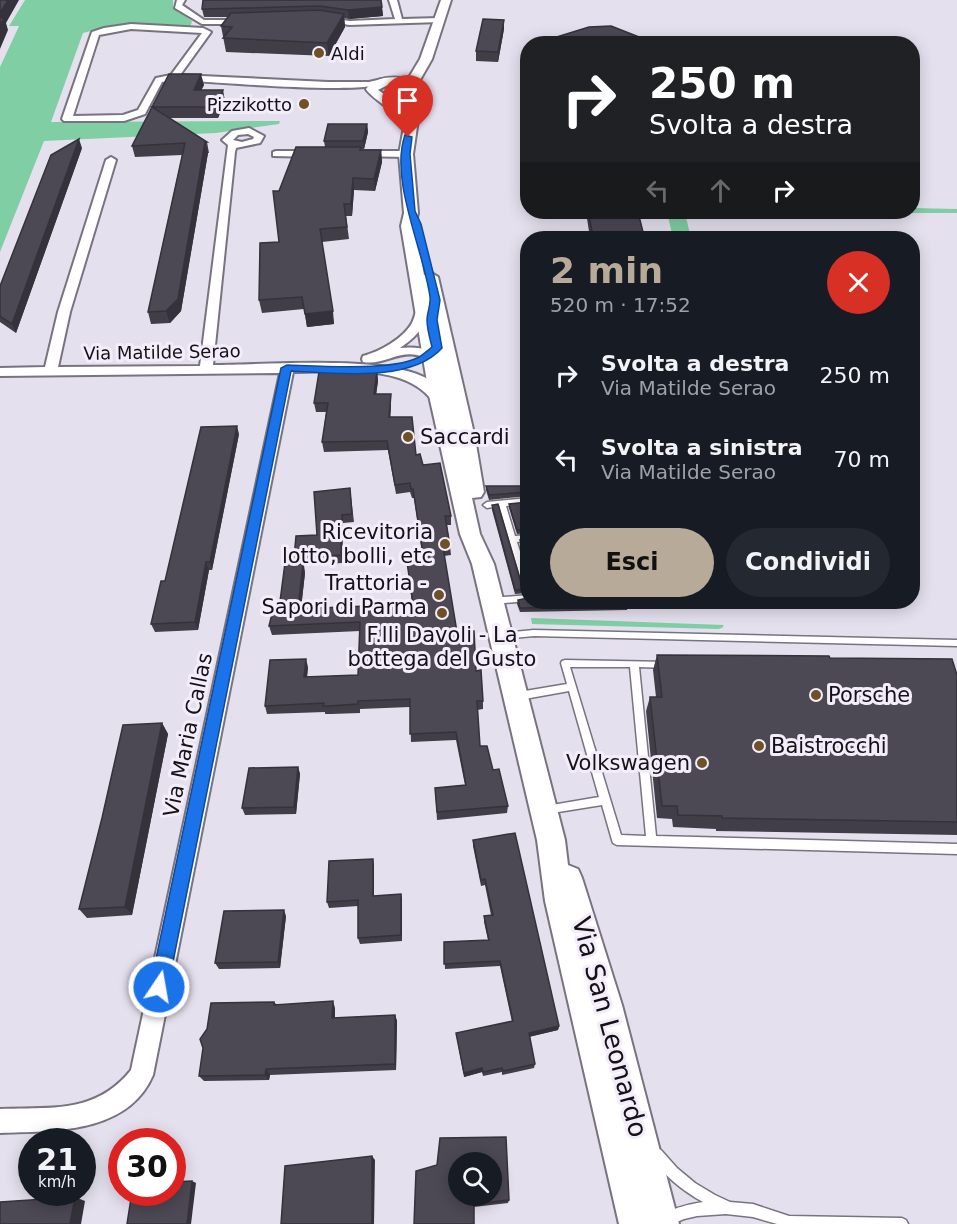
<!DOCTYPE html>
<html lang="it">
<meta charset="utf-8">
<style>
body{margin:0;font-family:"DejaVu Sans",sans-serif;background:#242831;color:#f1f3f6;height:100vh;display:flex;flex-direction:column;font-size:22px;white-space:nowrap}
*{box-sizing:border-box;margin:0}
p{font-size:20px;color:#9ea1a6}
.icon{flex:none;width:33px;height:33px;fill:none;stroke:currentColor;stroke-width:2;stroke-linecap:round;stroke-linejoin:round}
.map{position:relative;flex:1;overflow:hidden}
.drawer{position:absolute;left:520px;top:231px;width:400px;height:378px;display:flex;flex-direction:column;background:#171b24;border-radius:24px;box-shadow:0 3px 15px #0003}
.drawer>*{flex:none}
.banner{position:absolute;left:520px;top:36px;width:400px;height:183px;border-radius:24px;box-shadow:0 3px 15px #0003;background:#202124;color:#fff;overflow:hidden}
.buttons{position:absolute;left:448px;top:1152px;display:grid;gap:12px}
.buttons a{display:grid;place-items:center;width:54px;height:54px;border-radius:50%;background:#171b24;box-shadow:0 3px 15px #0003;font-size:30px}
.speed{position:absolute;left:18px;top:1128px;display:flex;gap:12px;font-size:30px;font-weight:700;text-align:center}
.speed>*{display:grid;place-content:center;width:78px;height:78px;border-radius:50%;background:#171b24;box-shadow:0 3px 15px #0003;line-height:1}
.speed small{font-size:15px;font-weight:400}
.speed .limit{border:9px solid #d22;background:#fff;color:#111}
.pin{position:absolute;display:grid;place-items:center;width:51px;height:51px;color:#fff;margin:-62px -26px;border-radius:50% 50% 50% 0;rotate:-45deg;box-shadow:0 0 6px #0007}
.pin .icon{rotate:45deg}
.me{position:absolute;width:66px;margin:-33px;rotate:12deg;stroke-linejoin:round;filter:drop-shadow(0 0 4px #0008)}
.turn{display:flex;align-items:center;gap:21px;height:126px;padding:0 30px;font-size:27px}
.turn .icon{width:78px;height:78px;stroke-width:2.5}
.turn b{display:block;font-size:42px;line-height:51px}
.lanes{display:flex;align-items:center;height:57px;padding:0 30px;background:#0003;justify-content:center;gap:30px;direction:ltr}
.lanes .off{opacity:.35}
.round{display:grid;place-items:center;flex:none;width:63px;height:63px;border-radius:32px;background:#242831}
.head{display:flex;align-items:center;justify-content:space-between;height:102px;padding:0 30px}
h1{font-size:36px;font-weight:700;line-height:45px;color:#b7aa98}
.action{display:flex;gap:12px;margin-top:auto;padding:12px 30px}
.action a{flex:1;height:69px;border-radius:36px;background:#b7aa98;color:#111;font-size:24px;font-weight:700;line-height:69px;text-align:center}
.action a+a{background:#242831;color:#f1f3f6}
ul{padding:0;list-style:none}
li{display:flex;align-items:center;gap:18px;height:84px;padding:0 30px}
li div{flex:1}
li b{display:block;font-size:22px}
li em{font-style:normal}
.map>svg:first-child{display:block}
.green{fill:#80cfa4}
.lines{fill:none;stroke-linecap:round;stroke-linejoin:round}
.lane-casing{stroke:#78737f;stroke-width:3}
.street-casing{stroke:#78737f;stroke-width:4}
.secondary-casing{stroke:#78737f;stroke-width:4}
.lane{fill:#fff;fill-rule:evenodd}
.street{fill:#fff;fill-rule:evenodd}
.secondary{fill:#fff;fill-rule:evenodd}
.wall{fill:#413e48}
.shaded-wall{fill:#35323b}
.building{fill:#4c4854;stroke:#35323b;stroke-width:1.5;fill-rule:evenodd}
.route{fill:#1a73e8;stroke:#114b97;stroke-width:1.5}
.poi-dot{fill:#705126;stroke:#f3edfb;stroke-width:2}
.labels{text-anchor:middle;dominant-baseline:central;stroke-width:6;stroke-linejoin:round;paint-order:stroke}
.far-poi-label{font-size:18px;fill:#141216;stroke:#f3edfb;text-anchor:start}
.far-street-label{font-size:18px;fill:#141216;stroke:#f3edfb}
.poi-label{font-size:21px;fill:#141216;stroke:#f3edfb;text-anchor:start}
.street-label{font-size:21px;fill:#141216;stroke:#f3edfb}
.near-street-label{font-size:26px;fill:#141216;stroke:#f3edfb}
</style>
<div class="map">
<svg width="957" height="1224" viewBox="0 0 957 1224">
<rect width="100%" height="100%" fill="#e5e0ee"/>
<g class="green">
<path d="M25,0H173V7L192,21L190,29L115,25L83,33L51,122L280,121L279,124L216,133L44,141L0,252V67L19,26H9Z"/>
<path d="M914,208L957,209V213H685L691,238H673L667,212H914Z"/>
<path d="M531,618L724,625L722,628L718,629L532,624Z"/>
</g>
<g class="lines">
<defs>
<g id="lane">
<path d="M528,498V504L506,506L515,536L528,535V541L517,542L528,577V592L524,589L499,506L487,508L483,505L487,502Z"/>
<path d="M528,595V601L492,604L489,603L488,601L489,599L492,598Z"/>
<path d="M534,630L957,640V646L534,636L502,639L499,638L498,636L499,634L502,633Z"/>
<path d="M565,660L669,662L670,664L669,666L666,668L639,667L656,836L957,844V854L617,845L613,843L612,840L602,805L546,814L543,813L541,810L543,807L546,806L599,797L569,691L519,700L516,699L515,696L516,693L519,692L567,684L561,663L562,661ZM570,667H630L646,836L621,835Z"/>
<path d="M657,1148L661,1150L677,1168L695,1183L715,1195L730,1202L753,1204L789,1216L902,1218L906,1220L908,1224H777L753,1217L726,1214L697,1216L684,1219L672,1224H653C658,1211 689,1204 703,1202C685,1192 660,1174 651,1154L653,1150Z"/>
</g>
<g id="street">
<path d="M177,0H185L182,5L204,20H245L249,22L245,24H202L175,8Z"/>
<path d="M389,0H397L402,19L440,18L444,20L440,22L349,25L321,19L325,17L349,21L395,19Z"/>
<path d="M131,24L203,28L211,32L180,75L328,82H369L382,79L386,82C366,96 208,81 174,80L162,82L145,114L124,121H64L62,119L92,32L104,28ZM131,29L202,33L171,75L156,78L138,110L123,115L73,116L99,35Z"/>
<path d="M249,128L264,136L260,143L236,148L235,152L213,365C266,365 379,355 424,377C434,382 440,391 446,400L439,404L434,403C407,362 336,372 293,372L153,1075C128,1134 53,1131 0,1133V1109C51,1107 96,1114 131,1070L280,373L0,376V368L45,367L58,312L106,160L111,157L116,160L70,312L58,367L200,366L228,145L222,140L232,131ZM248,134L254,137L253,139L242,142L233,140L238,135Z"/>
<path d="M276,151H315L320,154L315,157L273,156V152Z"/>
<path d="M359,151H406L411,154L406,157L356,156V152Z"/>
<path d="M421,308L427,312C425,329 413,339 400,348C418,346 435,349 447,364L446,367H436C409,339 388,367 363,362L362,359L363,356C379,352 403,339 412,323C414,319 415,314 417,309Z"/>
</g>
<path id="secondary" d="M441,0H451L432,59L420,80V90L416,97L419,113L413,154L418,213L415,226L424,275L430,272L438,277L475,438L484,492L481,497L472,498L480,534L494,564L565,840L568,865L578,869L582,878L622,1005L679,1224H619L545,901L537,840L472,564L460,534L430,400L401,226L404,213L399,154L405,121C396,113 369,96 366,89C377,76 393,76 408,79L420,59ZM399,84L408,88L404,97L406,108L378,90L388,85Z"/>
</defs>
<use href="#lane" class="lane-casing"/>
<use href="#street" class="street-casing"/>
<use href="#secondary" class="secondary-casing"/>
<use href="#lane" class="lane"/>
<use href="#street" class="street"/>
<use href="#secondary" class="secondary"/>
</g>
<g class="wall">
<path d="M381,0L383,16L349,19L344,18L345,27L329,56L226,52L221,26L228,17H204L202,9Z"/>
<path d="M504,29L498,62L476,61V51Z"/>
<path d="M169,74L204,85L201,90L225,101L218,118H170L207,142L209,153H208L181,311L170,323L151,324L148,312L182,155L135,157L132,146Z"/>
<path d="M367,124L368,132L364,149H361V150H381L382,162L375,191L354,190L352,216H346L349,239L322,242L334,324L307,327L304,309L262,313L259,300L279,242V191L325,147L324,141Z"/>
<path d="M82,148L16,333L0,322V286Z"/>
<path d="M586,212H638L644,238H590Z"/>
<path d="M377,371L378,381L376,394L391,403L390,417L423,465L451,516V525H447L450,546L451,555L444,556L457,632L476,671L483,701V709L477,710L480,746L493,770L508,806L507,813L437,820L435,788L465,785L456,740L411,742L410,707L360,709V713L331,714H325V712L267,714L265,706L308,667L307,677L358,675L360,631L272,635L269,626L279,609L295,564L294,558L317,535L350,488L354,522L343,523L342,563L304,565L305,573L301,608L412,604L407,562L423,560L414,498H412L410,492L396,494L388,450L324,452L322,442L326,412H316L314,403Z"/>
<path d="M239,434L212,570H209L198,630L155,632L151,624L165,581Z"/>
<path d="M486,486H528V496L489,500L486,490Z"/>
<path d="M528,502V533L517,534L509,508V504Z"/>
<path d="M492,505L522,586L526,589V593L515,594L492,510Z"/>
<path d="M528,539V570L520,544V540Z"/>
<path d="M518,600L628,606L627,610L520,612L517,604Z"/>
<path d="M657,655L830,658L957,675V835L716,831V829L673,827L672,819L657,818L646,711L650,697H656L653,670Z"/>
<path d="M162,723L168,734L132,915L87,918L79,909Z"/>
<path d="M298,767L300,774L296,814L245,815L242,808Z"/>
<path d="M473,840L559,1026L558,1030L529,1037L535,1064L534,1068L502,1075V1072L483,1076L482,1072L464,1077L456,1033L512,1022L500,966L445,969L444,942L488,940L484,922V916L491,915L485,885L481,886L473,846Z"/>
<path d="M374,865V896L401,894L402,900V941L360,944L358,938V906L329,908L327,902Z"/>
<path d="M286,916L280,968L219,969L215,963Z"/>
<path d="M274,1002L276,1004L335,1008V1018L395,1015L397,1021L396,1070L270,1075L269,1080L204,1081L199,1076Z"/>
<path d="M437,1165L509,1200L508,1203L474,1207Z"/>
</g>
<g class="shaded-wall">
<path d="M8,0H19L6,23L8,30L0,49V13Z"/>
<path d="M382,7L383,16L349,19L348,10Z"/>
<path d="M344,14L345,27L329,56L327,43Z"/>
<path d="M504,20V29L498,62V52Z"/>
<path d="M639,37L638,44H627V41Z"/>
<path d="M201,74L204,85L196,101L194,90Z"/>
<path d="M223,90L225,101L218,118L216,107Z"/>
<path d="M367,124L368,132L364,149L363,141Z"/>
<path d="M79,139L82,148L16,333L12,324Z"/>
<path d="M205,142L208,153L181,311L170,323L166,311Z"/>
<path d="M381,150L382,162L375,191L374,179Z"/>
<path d="M353,178L354,190L352,216L351,204Z"/>
<path d="M333,311L334,324L307,327L305,314Z"/>
<path d="M377,371L378,381L375,403L374,394Z"/>
<path d="M391,394V403L390,427L389,417Z"/>
<path d="M237,426L239,434L212,570L210,562Z"/>
<path d="M342,515L343,523L342,563L341,555Z"/>
<path d="M206,562L209,570L198,630L195,622Z"/>
<path d="M303,564L305,573L300,617L298,609Z"/>
<path d="M306,659L308,667L306,686L304,677Z"/>
<path d="M162,723L168,734L132,915L125,907Z"/>
<path d="M298,767L300,774L296,814L294,807Z"/>
<path d="M373,859L374,865V902L373,896Z"/>
<path d="M401,894L402,900V941L401,935Z"/>
<path d="M284,910L286,916L280,968L278,962Z"/>
<path d="M333,1001L335,1008V1024L332,1018Z"/>
<path d="M395,1015L397,1021L396,1070L395,1064Z"/>
<path d="M559,1026L558,1030L528,1037L529,1033Z"/>
<path d="M482,1068V1072L464,1077V1073Z"/>
<path d="M266,1069L270,1075L269,1080L265,1075Z"/>
<path d="M372,1156L375,1160L374,1224H372Z"/>
<path d="M192,1181L196,1183L191,1224H187Z"/>
<path d="M75,1197L85,1201L81,1224H70Z"/>
</g>
<g class="building">
<path d="M0,0H8L0,13Z"/>
<path d="M203,0H381L382,7L348,10L320,6L202,9Z"/>
<path d="M319,10L344,14L327,43L223,38L232,27L221,26L231,13Z"/>
<path d="M0,18H4L0,27Z"/>
<path d="M483,19L504,20L498,52L476,51Z"/>
<path d="M611,26L639,37L627,41L632,44H534L589,27Z"/>
<path d="M169,74H201L194,90H223L216,107H152L207,142H205L178,299L166,311L148,312L185,143L132,146Z"/>
<path d="M328,124H367L363,141H324Z"/>
<path d="M79,139L12,324L0,316V286L51,155Z"/>
<path d="M296,147H361L360,150H381L374,179L353,178L351,204H344L347,227L320,229L333,311L305,314L302,297L259,300L260,243L279,242L273,191H279Z"/>
<path d="M588,212H638L644,236H593Z"/>
<path d="M377,371L374,394H391L389,417H412L416,455L420,454L423,465L440,463L451,516H445L450,546L443,547L457,632L474,631L476,671L481,670L483,701H477L480,746H487L493,770L499,769L508,806L437,812L435,788L466,785L456,732L410,734V699L358,701V704L329,706H323L324,703L265,706L270,660L306,659L304,677L358,675L360,622L269,626L273,610L279,609L285,563L303,564L298,609L413,604L407,562L424,560L413,489H411L410,483L395,485L387,441L322,442L328,403H314L319,372Z"/>
<path d="M237,426L210,562H206L195,622L151,624L161,581H165L201,427Z"/>
<path d="M486,486H528V492L489,495Z"/>
<path d="M350,488L352,514L342,515L341,555L294,558L296,536L317,535L314,492Z"/>
<path d="M528,502V529L517,530L509,504Z"/>
<path d="M498,504L522,586L526,589L515,590L492,505Z"/>
<path d="M528,539V565L520,540Z"/>
<path d="M528,598V602H627L628,606L520,608L518,600Z"/>
<path d="M657,655L829,656L830,658L952,659L957,675V822L722,818V816L678,815L677,806H662L650,697H662Z"/>
<path d="M162,723L125,907L79,909L102,818L123,725Z"/>
<path d="M298,767L294,807L242,808L249,768Z"/>
<path d="M515,833L559,1026L529,1033L535,1064L503,1071L502,1068L483,1072L482,1068L464,1073L456,1033L513,1021L500,961L444,964V942L489,940L484,916L493,915L485,879L481,880L473,840Z"/>
<path d="M373,859V896L401,894V935L358,938V900L327,902L329,861Z"/>
<path d="M284,910L278,962L215,963L224,911Z"/>
<path d="M333,1001L332,1018L395,1015V1064L266,1069L265,1075L199,1076L203,1048L200,1039L207,1029L211,1003L274,1002V1005Z"/>
<path d="M506,1137L509,1200L474,1204V1224H414L416,1171L437,1165L440,1138ZM459,1162H492V1196H459Z"/>
<path d="M372,1156V1224H281L285,1166Z"/>
<path d="M192,1181L187,1224H127L132,1192H172V1182Z"/>
<path d="M75,1197L70,1224H0V1202Z"/>
</g>
<path class="route" d="M405,135L412,137L410,154L415,211L421,224L440,300L437,320L442,348C411,383 335,373 291,371L168,987L166,994L159,996L153,994L150,987L281,368L287,365C317,366 391,371 417,358C422,356 427,351 432,347C430,339 427,329 427,320C427,313 431,305 430,297C424,251 389,180 405,135Z"/>
<g class="poi-dot">
<circle cx="319" cy="53" r="6"/>
<circle cx="304" cy="104" r="6"/>
<circle cx="408" cy="437" r="6"/>
<circle cx="445" cy="544" r="6"/>
<circle cx="439" cy="595" r="6"/>
<circle cx="442" cy="613" r="6"/>
<circle cx="816" cy="695" r="6"/>
<circle cx="759" cy="746" r="6"/>
<circle cx="702" cy="763" r="6"/>
</g>
<g class="labels">
<g class="far-poi-label">
<text x="331" y="53">Aldi</text>
<text x="292" y="104" text-anchor="end">Pizzikotto</text>
</g>
<g class="far-street-label">
<text transform="translate(162 352) rotate(-1)">Via Matilde Serao</text>
</g>
<g class="poi-label">
<text x="420" y="437">Saccardi</text>
<text x="433" y="532" text-anchor="end">Ricevitoria<tspan x="433" dy="24">lotto, bolli, etc</tspan></text>
<text x="427" y="583" text-anchor="end">Trattoria -<tspan x="427" dy="24">Sapori di Parma</tspan></text>
<text x="442" y="635" text-anchor="middle">F.lli Davoli - La<tspan x="442" dy="24">bottega del Gusto</tspan></text>
<text x="828" y="695">Porsche</text>
<text x="771" y="746">Baistrocchi</text>
<text x="690" y="763" text-anchor="end">Volkswagen</text>
</g>
<g class="street-label">
<text transform="translate(188 735) rotate(-78)">Via Maria Callas</text>
</g>
<g class="near-street-label">
<text transform="translate(610 1027) rotate(75)">Via San Leonardo</text>
</g>
</g>
</svg>
<div class="buttons">
<a><svg class="icon" aria-label="search" viewBox="0 0 24 24"><circle cx="10" cy="10" r="6"/><path d="M15 15l6 6"/></svg></a>
</div>
<div class="speed"><div>21<small>km/h</small></div><div class="limit">30</div></div>
<div class="pin" style="left:408px;top:137px;background:#d93025"><svg class="icon" aria-label="arrive" viewBox="0 0 24 24"><path d="M6 21V4h12l-3 4 3 4H6"/></svg></div>
<svg class="me" style="left:159px;top:987px" viewBox="-20 -20 40 40"><circle r="17" fill="#1a73e8" stroke="#fff" stroke-width="3"/><path d="M0-11L8 9 0 5-8 9z" fill="#fff"/></svg>
<div class="banner">
<div class="turn"><svg class="icon" aria-label="right" viewBox="0 0 24 24"><path d="M7 20v-9h11M14 6l5 5-5 5"/></svg><div><b>250 m</b>Svolta a destra</div></div>
<div class="lanes"><svg class="icon off" aria-label="left" viewBox="0 0 24 24"><path d="M17 20v-9H6M10 6l-5 5 5 5"/></svg><svg class="icon off" aria-label="ahead" viewBox="0 0 24 24"><path d="M12 20V5M6 11l6-6 6 6"/></svg><svg class="icon" aria-label="right" viewBox="0 0 24 24"><path d="M7 20v-9h11M14 6l5 5-5 5"/></svg></div>
</div>
<section class="drawer">
<div class="head"><div><h1>2 min</h1><p>520 m · 17:52</p></div><a class="round" style="background:#d93025;color:#fff"><svg class="icon" aria-label="close" viewBox="0 0 24 24"><path d="M6 6l12 12M18 6L6 18"/></svg></a></div>
<ul>
<li><svg class="icon" aria-label="right" viewBox="0 0 24 24"><path d="M7 20v-9h11M14 6l5 5-5 5"/></svg><div><b>Svolta a destra</b><p>Via Matilde Serao</p></div><em>250 m</em></li>
<li><svg class="icon" aria-label="left" viewBox="0 0 24 24"><path d="M17 20v-9H6M10 6l-5 5 5 5"/></svg><div><b>Svolta a sinistra</b><p>Via Matilde Serao</p></div><em>70 m</em></li>
</ul>
<div class="action"><a>Esci</a><a>Condividi</a></div>
</section>
</div>
